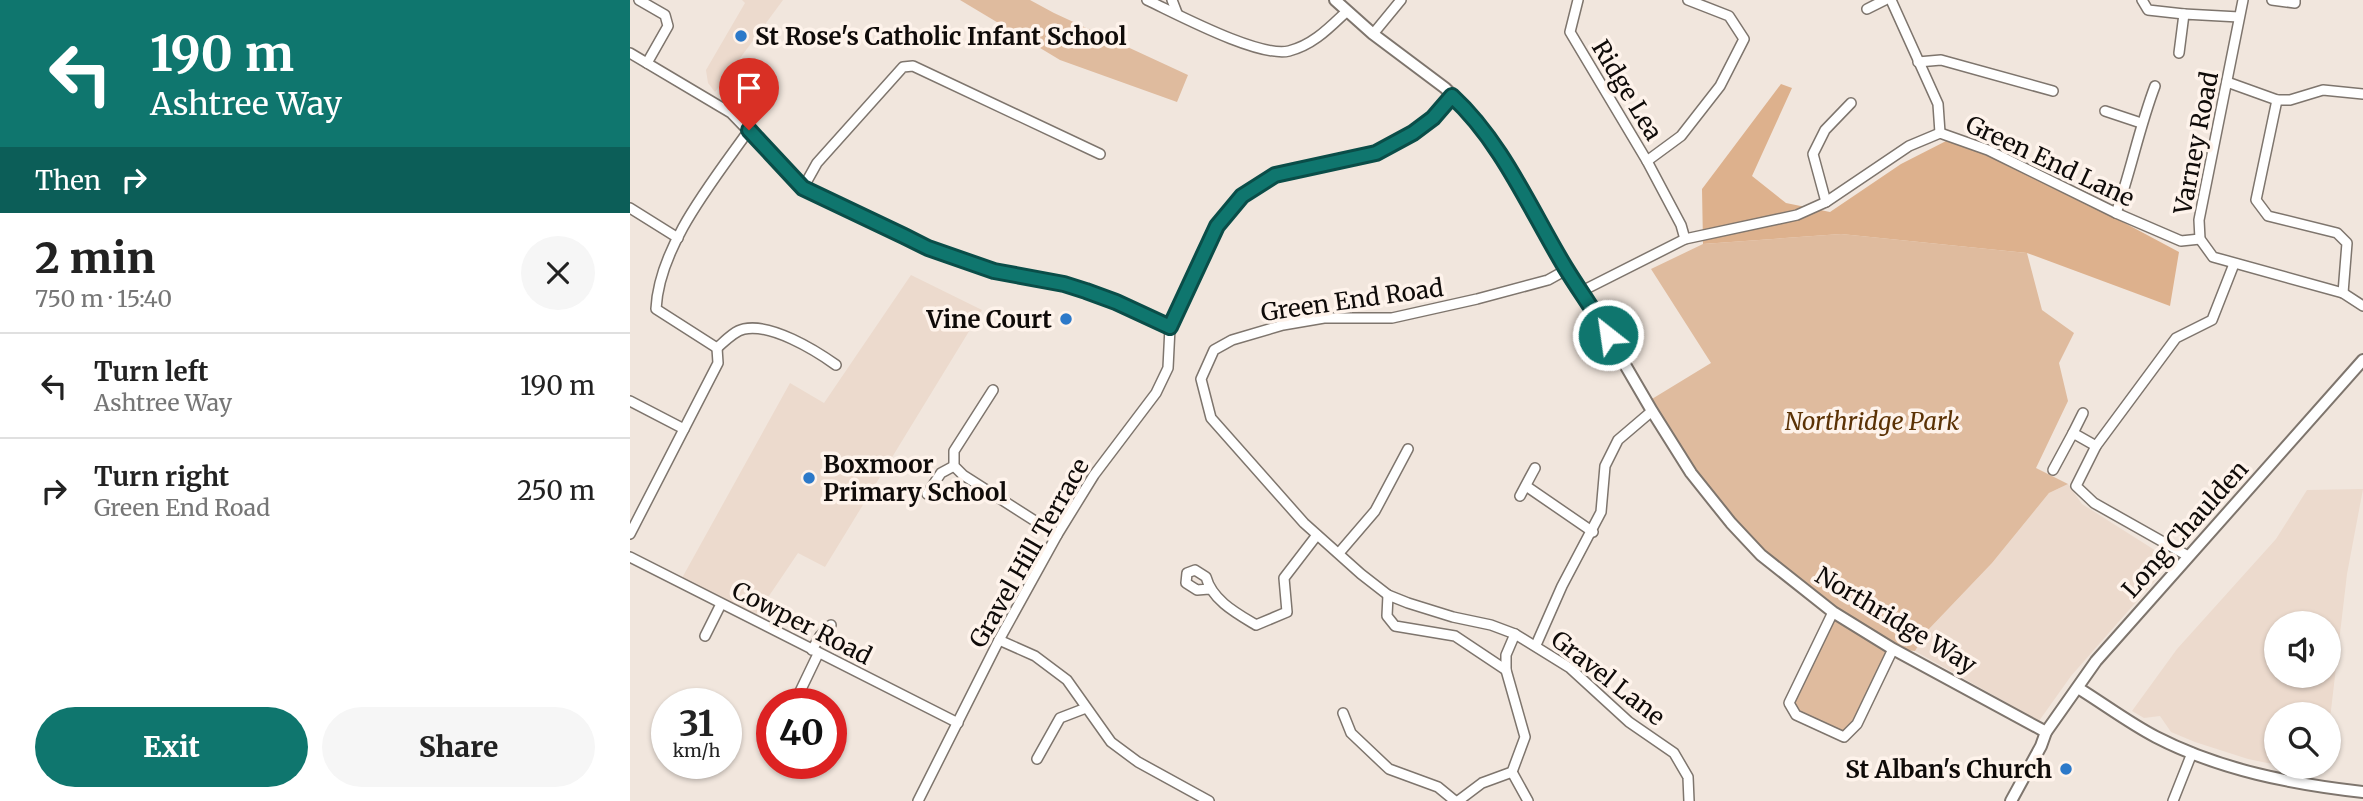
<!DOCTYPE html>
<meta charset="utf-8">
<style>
body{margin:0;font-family:Merriweather,serif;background:#f6f6f6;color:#222;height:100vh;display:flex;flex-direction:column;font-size:26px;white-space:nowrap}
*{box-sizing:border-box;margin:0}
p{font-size:23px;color:#767676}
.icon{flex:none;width:38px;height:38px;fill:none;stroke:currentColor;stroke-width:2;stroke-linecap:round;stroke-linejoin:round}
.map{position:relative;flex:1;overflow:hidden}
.panel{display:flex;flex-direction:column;background:#fff;width:630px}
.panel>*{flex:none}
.hud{background:#0f766e;color:#fff;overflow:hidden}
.buttons{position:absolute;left:1634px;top:611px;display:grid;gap:14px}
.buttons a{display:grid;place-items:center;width:77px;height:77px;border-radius:50%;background:#fff;box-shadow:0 2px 5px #0004;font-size:35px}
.speed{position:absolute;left:21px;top:688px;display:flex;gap:14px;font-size:35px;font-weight:700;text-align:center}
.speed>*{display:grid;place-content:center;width:91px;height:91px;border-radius:50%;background:#fff;box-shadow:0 2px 5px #0004;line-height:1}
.speed small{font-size:18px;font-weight:400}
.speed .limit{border:10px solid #d22;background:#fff;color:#111}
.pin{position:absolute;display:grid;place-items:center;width:60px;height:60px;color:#fff;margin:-72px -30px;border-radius:50% 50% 50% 0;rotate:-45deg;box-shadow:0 0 7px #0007}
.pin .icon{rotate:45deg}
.me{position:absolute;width:77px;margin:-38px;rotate:330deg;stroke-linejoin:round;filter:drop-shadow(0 0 5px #0008)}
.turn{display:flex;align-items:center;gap:24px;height:147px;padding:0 35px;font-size:32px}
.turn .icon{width:91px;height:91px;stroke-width:2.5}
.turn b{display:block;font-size:49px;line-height:60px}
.then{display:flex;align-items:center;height:66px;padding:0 35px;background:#0003;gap:14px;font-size:26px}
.round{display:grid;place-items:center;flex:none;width:74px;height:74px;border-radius:37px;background:#f6f6f6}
.head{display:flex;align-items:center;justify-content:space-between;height:119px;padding:0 35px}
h1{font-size:42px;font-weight:800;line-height:52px}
.action{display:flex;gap:14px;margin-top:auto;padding:14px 35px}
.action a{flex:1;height:80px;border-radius:42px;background:#0f766e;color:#fff;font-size:28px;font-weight:800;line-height:80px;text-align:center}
.action a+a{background:#f6f6f6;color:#222}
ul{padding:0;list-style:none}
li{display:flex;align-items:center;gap:21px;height:105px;padding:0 35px;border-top:2px solid #e0e0e0}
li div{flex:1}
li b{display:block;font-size:26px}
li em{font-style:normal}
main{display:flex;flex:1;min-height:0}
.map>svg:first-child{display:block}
.built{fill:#ecdacd;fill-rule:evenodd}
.green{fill:#dfbb9e}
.forest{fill:#ddb18d}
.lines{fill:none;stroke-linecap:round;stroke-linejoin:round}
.minor-casing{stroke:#7e756d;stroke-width:12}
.tertiary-casing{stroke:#7e756d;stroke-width:14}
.minor{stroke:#fff;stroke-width:9}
.tertiary{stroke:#fff;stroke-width:10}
.route-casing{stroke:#0a4d48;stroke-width:18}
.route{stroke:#0f766e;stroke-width:12}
.poi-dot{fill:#2c79c9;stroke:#fef3eb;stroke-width:2.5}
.labels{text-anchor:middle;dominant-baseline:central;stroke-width:7;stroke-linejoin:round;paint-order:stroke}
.poi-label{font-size:24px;font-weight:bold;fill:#0f0b09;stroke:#fef3eb;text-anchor:start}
.street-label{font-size:24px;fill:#0f0b09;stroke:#fef3eb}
.park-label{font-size:24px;font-style:italic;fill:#5b3205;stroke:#fef3eb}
</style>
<main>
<section class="panel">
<div class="hud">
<div class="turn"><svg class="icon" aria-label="left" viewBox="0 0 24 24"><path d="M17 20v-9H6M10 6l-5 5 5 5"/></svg><div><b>190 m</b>Ashtree Way</div></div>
<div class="then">Then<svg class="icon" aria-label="right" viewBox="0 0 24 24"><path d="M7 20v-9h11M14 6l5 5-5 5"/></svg></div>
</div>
<div class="head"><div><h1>2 min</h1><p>750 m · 15:40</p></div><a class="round"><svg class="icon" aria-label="close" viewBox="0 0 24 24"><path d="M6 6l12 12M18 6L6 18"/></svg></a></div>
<ul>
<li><svg class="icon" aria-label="left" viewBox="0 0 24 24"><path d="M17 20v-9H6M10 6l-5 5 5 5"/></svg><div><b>Turn left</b><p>Ashtree Way</p></div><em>190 m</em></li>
<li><svg class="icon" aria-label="right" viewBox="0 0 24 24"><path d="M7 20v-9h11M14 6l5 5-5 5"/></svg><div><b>Turn right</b><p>Green End Road</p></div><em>250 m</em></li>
</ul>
<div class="action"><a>Exit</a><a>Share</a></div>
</section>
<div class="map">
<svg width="1733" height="801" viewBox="0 0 1733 801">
<rect width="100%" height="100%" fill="#f1e6dd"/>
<g class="built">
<path d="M112,0H153L85,92L78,83L76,70L115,3Z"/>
<path d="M281,275L352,310L195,567L168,553L126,615L52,578L160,383L194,403Z"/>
<path d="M1438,484L1452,504L1542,561L1441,676L1409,721L1285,651L1298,630L1362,563L1419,493Z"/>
<path d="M1733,489L1717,574L1699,727V714H1647V765L1618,759L1565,742L1541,732L1530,716L1514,718L1502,711L1547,649L1646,539L1677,490ZM1647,623H1699V676H1647Z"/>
</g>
<g class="green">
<path d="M330,0H400L424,13L558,75L547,102L430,60Z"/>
<path d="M1211,234L1397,253L1412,310L1444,333L1429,363L1438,401L1406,468L1438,484L1419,493L1362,563L1298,630L1285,651L1263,649L1227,724L1214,737L1166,715L1159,703L1203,612L1101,523L1017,402L1081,363L1021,269L1073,244Z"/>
</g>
<path class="forest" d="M1151,84L1162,88L1122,176L1156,203L1200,212L1271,164L1320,139L1386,165L1549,252L1540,306L1397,253L1211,234L1073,244L1072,189Z"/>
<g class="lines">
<defs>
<g id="minor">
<path d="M9,0L35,15L38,26L17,63"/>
<path d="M517,0C547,14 629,58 659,51C683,45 699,28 716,12"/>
<path d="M542,0L547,13"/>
<path d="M948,0L940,32L1017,161L1051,225L1055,239"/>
<path d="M1261,0L1308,104L1310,133"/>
<path d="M1512,0L1518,10L1554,14"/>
<path d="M1613,0L1569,220L1570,239L1583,257L1713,293L1733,306"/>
<path d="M1642,0L1665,3V0"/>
<path d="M1237,9L1255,0"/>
<path d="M743,34L771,0"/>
<path d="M0,53L101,113L173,188L298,248L364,271L434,284L456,291L487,302L540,327"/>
<path d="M1549,53L1554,14L1609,17"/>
<path d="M1288,62L1311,60L1423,91"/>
<path d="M1597,82L1647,100L1626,200L1638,216L1707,233L1717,243L1713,293"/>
<path d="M1647,100H1660L1693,90L1733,94"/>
<path d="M1475,111L1511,123"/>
<path d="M1017,161L1051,136L1090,86L1114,39L1099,16L1058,0"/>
<path d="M173,188L187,163L273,67L283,66L470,154"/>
<path d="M1196,202L1183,154L1195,130L1221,103"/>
<path d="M0,208L48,238"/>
<path d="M1486,213C1501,171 1509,128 1525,86"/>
<path d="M936,270L918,280L847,299L762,318H694L653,325L602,340L584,350L571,379L581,418L674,523L731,574L758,595L778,603L823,617L861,625L885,634L940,668L999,722L1044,753L1058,777L1059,801"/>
<path d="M952,291L1055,239L1167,215L1196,202L1279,146L1310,133L1358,150L1486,213L1551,241L1570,239"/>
<path d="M87,348L26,309C29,246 83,181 119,130"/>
<path d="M87,348C95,341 104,331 114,329C141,323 185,350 206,365"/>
<path d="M363,390L324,451V466L333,475L427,535"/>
<path d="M0,401L54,429"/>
<path d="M1443,433L1453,413"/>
<path d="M1423,470L1443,433L1466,446"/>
<path d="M896,486L963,532"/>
<path d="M297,494L311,473L324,466"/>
<path d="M890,496L905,468"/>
<path d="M0,534L88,363L87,348"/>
<path d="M709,553L745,511L778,449"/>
<path d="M1558,556L1464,503L1446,486L1466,446L1546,338L1582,320L1604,264"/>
<path d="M0,557L328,723"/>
<path d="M579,589L567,590L556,583L557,573L565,570L576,577C582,600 606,613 626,625L657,612L654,578L687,535"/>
<path d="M758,595L757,616L765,626L825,636L876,670"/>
<path d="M1203,612L1159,703L1166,715L1214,737L1227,724L1263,649"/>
<path d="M75,636L91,604"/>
<path d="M369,640L405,656L437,680L481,742L508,762L579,801"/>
<path d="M906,645L932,586L971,512L975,466L988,440L1022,411"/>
<path d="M182,650L190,636L201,625"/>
<path d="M164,704L188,654"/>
<path d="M713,713L721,733L759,769L808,787L825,801"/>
<path d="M407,759L430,718L456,708"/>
<path d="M882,772L898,801"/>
<path d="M288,801L369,640L427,535L464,475L526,393L538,368L540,327L587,226L612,196L645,175L746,153L783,133L803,118L822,96"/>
<path d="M828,801L852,783L882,772L895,737L876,670V655L885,634"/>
<path d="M1543,801L1562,753"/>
</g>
<g id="tertiary">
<path d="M705,0L743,34L815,88L843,116L879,170L936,270L952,291L1022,411L1061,473L1101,523L1131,555L1203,612L1263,649L1416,732"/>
<path d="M1448,688C1474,704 1499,723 1526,737C1590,770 1662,784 1733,792"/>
<path d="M1381,801L1411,746L1416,732L1466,661L1733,360"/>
</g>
</defs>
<use href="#minor" class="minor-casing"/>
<use href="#tertiary" class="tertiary-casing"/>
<use href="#minor" class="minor"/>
<use href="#tertiary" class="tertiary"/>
</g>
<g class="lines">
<defs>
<path id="route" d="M119,130L173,188L274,236L298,248L364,271L434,284L456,291L486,302L540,327L587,226L612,196L645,175L746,153L783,133L803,118L822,96C872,142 900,209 935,267C949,290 965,312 978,335"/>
</defs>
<use href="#route" class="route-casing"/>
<use href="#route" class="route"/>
</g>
<g class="poi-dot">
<circle cx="111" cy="36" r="7"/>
<circle cx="436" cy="319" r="7"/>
<circle cx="179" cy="478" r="7"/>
<circle cx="1436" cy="769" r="7"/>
</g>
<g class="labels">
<g class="poi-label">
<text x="125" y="36">St Rose's Catholic Infant School</text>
<text x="422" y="319" text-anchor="end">Vine Court</text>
<text x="193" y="464">Boxmoor<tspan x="193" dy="28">Primary School</tspan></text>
<text x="1422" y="769" text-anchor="end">St Alban's Church</text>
</g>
<g class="street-label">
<text transform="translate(997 90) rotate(59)">Ridge Lea</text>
<text transform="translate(1566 143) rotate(-79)">Varney Road</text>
<text transform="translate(1420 161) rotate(25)">Green End Lane</text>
<text transform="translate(722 300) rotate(-8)">Green End Road</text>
<text transform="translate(1555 529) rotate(-48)">Long Chaulden</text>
<text transform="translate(399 553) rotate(-60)">Gravel Hill Terrace</text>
<text transform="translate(1266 620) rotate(31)">Northridge Way</text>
<text transform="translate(172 623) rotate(27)">Cowper Road</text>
<text transform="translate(978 678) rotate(38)">Gravel Lane</text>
</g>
<g class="park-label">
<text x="1242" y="421">Northridge Park</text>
</g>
</g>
</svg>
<div class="buttons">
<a><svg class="icon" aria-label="sound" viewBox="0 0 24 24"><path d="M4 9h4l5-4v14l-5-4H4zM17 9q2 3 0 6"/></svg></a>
<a><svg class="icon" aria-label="search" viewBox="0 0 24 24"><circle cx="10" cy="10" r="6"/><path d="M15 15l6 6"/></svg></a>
</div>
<div class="speed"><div>31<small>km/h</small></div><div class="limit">40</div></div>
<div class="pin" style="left:119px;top:130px;background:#d93025"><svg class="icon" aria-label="arrive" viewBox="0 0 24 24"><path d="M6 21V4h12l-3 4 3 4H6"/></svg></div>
<svg class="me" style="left:978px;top:335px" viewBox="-20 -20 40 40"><circle r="17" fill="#0f766e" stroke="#fff" stroke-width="3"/><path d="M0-11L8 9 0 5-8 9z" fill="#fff"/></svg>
</div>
</main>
